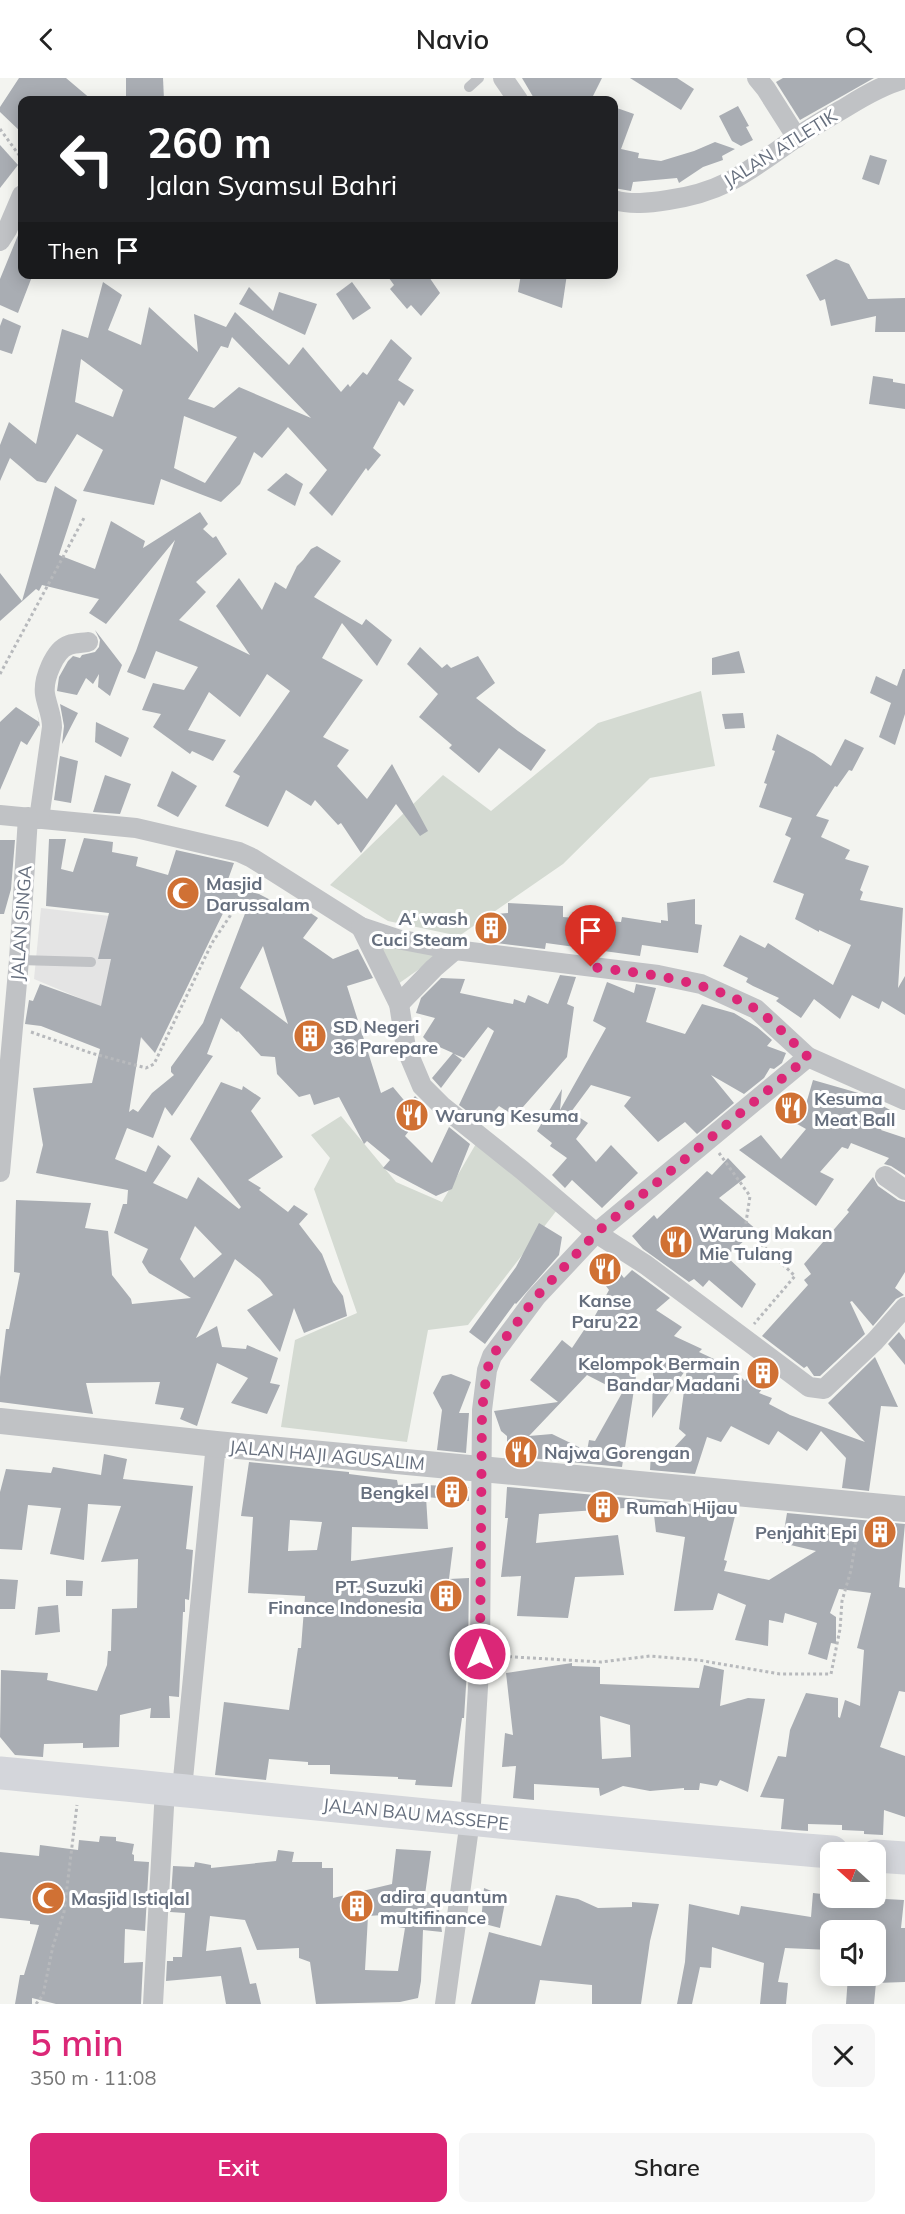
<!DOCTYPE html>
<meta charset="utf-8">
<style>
body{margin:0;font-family:Mulish,sans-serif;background:#f6f6f6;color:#222;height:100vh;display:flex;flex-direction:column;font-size:22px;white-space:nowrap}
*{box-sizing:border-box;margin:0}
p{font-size:20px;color:#767676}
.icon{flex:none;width:33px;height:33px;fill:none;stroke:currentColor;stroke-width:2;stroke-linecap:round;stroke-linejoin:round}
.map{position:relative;height:1926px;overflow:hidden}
.panel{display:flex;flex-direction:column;background:#fff;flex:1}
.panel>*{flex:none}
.hud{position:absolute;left:18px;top:18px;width:600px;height:183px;border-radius:12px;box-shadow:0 3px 15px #0003;background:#202124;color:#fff;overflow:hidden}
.needle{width:39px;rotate:291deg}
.controls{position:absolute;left:820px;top:1764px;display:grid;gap:12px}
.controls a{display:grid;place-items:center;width:66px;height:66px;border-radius:12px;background:#fff;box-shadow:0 3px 15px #0003;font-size:30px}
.pin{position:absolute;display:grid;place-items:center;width:51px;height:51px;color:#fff;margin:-62px -26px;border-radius:50% 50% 50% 0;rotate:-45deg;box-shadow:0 0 6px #0007}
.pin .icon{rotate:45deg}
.me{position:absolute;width:66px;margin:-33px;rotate:0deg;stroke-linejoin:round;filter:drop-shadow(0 0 4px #0008)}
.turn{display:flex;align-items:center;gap:21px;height:126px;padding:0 30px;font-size:27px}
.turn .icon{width:78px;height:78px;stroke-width:2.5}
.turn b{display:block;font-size:42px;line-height:51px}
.then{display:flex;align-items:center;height:57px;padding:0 30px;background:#0003;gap:12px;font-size:22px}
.round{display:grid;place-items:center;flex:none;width:63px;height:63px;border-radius:12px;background:#f6f6f6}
.headline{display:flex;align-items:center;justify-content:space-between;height:102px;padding:0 30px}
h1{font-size:36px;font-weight:600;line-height:45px;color:#db2777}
.cta{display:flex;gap:12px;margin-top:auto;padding:12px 30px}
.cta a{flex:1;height:69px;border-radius:12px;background:#db2777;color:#fff;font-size:24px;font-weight:600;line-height:69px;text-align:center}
.cta a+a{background:#f6f6f6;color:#222}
header{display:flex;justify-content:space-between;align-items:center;height:78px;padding:0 30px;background:#fff;font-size:27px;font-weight:600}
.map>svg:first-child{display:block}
.built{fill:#e4e4e4}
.green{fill:#d4dad2}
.building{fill:#a9adb3;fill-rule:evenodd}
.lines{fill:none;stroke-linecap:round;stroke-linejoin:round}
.path{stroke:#b7b9bc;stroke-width:3;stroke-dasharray:3 3;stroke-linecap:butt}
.service{stroke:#c0c2c5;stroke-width:10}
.minor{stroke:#c0c2c5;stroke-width:20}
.tertiary{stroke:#c0c2c5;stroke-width:26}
.trunk{stroke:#d4d6db;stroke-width:33}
.route{stroke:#db2777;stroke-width:10;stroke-dasharray:0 18}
.labels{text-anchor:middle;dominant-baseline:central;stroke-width:6;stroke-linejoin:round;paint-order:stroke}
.street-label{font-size:18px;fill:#666f7e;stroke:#fff}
.poi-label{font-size:18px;font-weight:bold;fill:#666f7e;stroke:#fff;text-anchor:start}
</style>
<header><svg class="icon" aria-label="back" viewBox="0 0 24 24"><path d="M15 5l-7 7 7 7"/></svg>Navio<svg class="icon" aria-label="search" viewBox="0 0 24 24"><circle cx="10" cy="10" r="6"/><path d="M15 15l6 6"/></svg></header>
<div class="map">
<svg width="905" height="1926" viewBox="0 0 905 1926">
<rect width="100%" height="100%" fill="#f3f4f0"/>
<path class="built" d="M41,830L118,839L213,855L155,975L138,957L108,932L34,901Z"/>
<g class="green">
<path d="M701,613L715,688L650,700L563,786L459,858L388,843L330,807L443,697L491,733L598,645Z"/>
<path d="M373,858L442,875L398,906Z"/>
<path d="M341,1038L396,1104L442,1124L477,1064L557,1132L468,1247L428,1252L407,1364L281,1349L295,1262L357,1235L314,1111L330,1080L311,1057Z"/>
</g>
<g class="building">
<path d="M19,0H66L92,22H22V55L0,34V29Z"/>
<path d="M126,0H163L164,22L126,21Z"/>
<path d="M522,0H602L591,22H535Z"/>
<path d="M630,0H677L694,11L681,32Z"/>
<path d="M783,0H874L800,42L776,4Z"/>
<path d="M738,28L749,48L746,49L753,62L741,68L732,63L719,38Z"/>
<path d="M614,29L634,36L621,71L639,75L638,80L661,83L694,73L715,64L735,71L722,78L723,82L703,89L679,105L677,100L633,104L631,113L614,110L617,92L614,91Z"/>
<path d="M0,67L18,87L0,110Z"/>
<path d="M870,77L887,82L879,107L862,101Z"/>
<path d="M21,150L22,196H33L18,235L0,227V201Z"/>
<path d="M836,181L849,186L868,221L905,220V254H875L876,238L831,248L825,221L820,223L806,197Z"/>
<path d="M386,196H427L440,215L421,238L411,227L407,231L390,211L394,207Z"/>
<path d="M521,196H567L562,230L518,214Z"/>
<path d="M103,204L122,217L108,252L141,267L149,229L198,274L194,236L226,249L235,234L289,287L303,269L341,314L348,306L350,309L363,294L367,297L391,261L412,280L398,302L414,312L404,328L399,323L373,370L381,377L368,393L366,390L332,438L309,415L327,392L288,349L262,380L254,374L240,406L221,424L161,401L154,427L83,413L103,372L77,356L46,405L37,403L10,380L0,403V367L9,344L36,366L62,251L88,260ZM232,259L311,340L239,309L214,330L188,321L221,268L228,270ZM81,281L123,312L113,339L75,324ZM184,338L237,359L205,405L174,390Z"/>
<path d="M352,204L371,230L353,242L336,216Z"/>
<path d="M249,209L273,233L279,214L317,226L305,257L239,226Z"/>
<path d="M3,240L21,248L12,276L0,272V248Z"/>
<path d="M873,298L893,301V304L905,306V331L869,326Z"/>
<path d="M286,395L303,406L295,428L267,412Z"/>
<path d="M55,408L77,422L59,477L95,491L111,443L145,463L143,470L200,434L208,446L203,451L213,460L216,458L227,476L196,504L206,514L179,542L250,577L216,528L239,500L262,532L275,504L286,511L297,488L303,482L311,471L317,468L341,483L314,519L362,547L366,541L392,562L377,588L342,545L322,580L363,602L323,659L349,672L337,688L367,721L392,686L428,753L420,758L396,726L361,775L341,745L338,747L315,722L311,728L286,712L268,749L225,728L240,698L233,694L290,613L267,596L240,639L209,614L188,652L226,662L213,683L192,673L190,676L153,649L161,636L142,632L153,605L184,612L198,589L156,573L145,601L127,594L136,573L175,462L106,546L89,535L99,521L42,507L39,513L36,511L0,543V495L22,523Z"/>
<path d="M95,552L122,587L110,618L98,609L99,596L93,606L86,600L77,617L57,613L59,599L68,583L73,578L80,580L82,577L95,574L99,569L100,562Z"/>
<path d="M420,569L442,590L447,586L451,590L478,578L495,605L476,620L518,653L546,672L531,693L499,670L479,695L449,670L452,667L419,639L438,616L407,586Z"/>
<path d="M739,573L745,595L712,597V580Z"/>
<path d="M903,591H905V636L895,667L879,659L891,625L870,615L876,598L897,608Z"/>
<path d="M60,626L78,635L62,666L64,648Z"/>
<path d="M16,629L39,644L37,635L39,643L40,649L39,647L27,667L21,663L0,712V644Z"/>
<path d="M743,635L745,650L725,651L722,636Z"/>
<path d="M96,644L129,660L121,679L95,664Z"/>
<path d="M777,656L814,676L831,688L845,661L864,670L852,693L849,692L837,709L835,708L816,738L829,742L821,759L850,772L845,781L869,788L860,812L863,814L860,822L903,830L898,910L905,898V937L882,923L879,931L852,917L840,941L814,921L801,940L776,923L779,920L753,908L746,904L748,900L723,888L740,857L765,870L768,865L833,907L851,867L819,852V854L795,841L804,816L773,804L791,760L785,757L792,740L759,729L767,706L764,705L775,673L772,672Z"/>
<path d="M60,678L78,683L71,725L54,722Z"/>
<path d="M172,693L197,708L178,739L157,728Z"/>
<path d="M105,697L131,706L120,736L93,734Z"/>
<path d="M84,760L113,764L112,774L138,779L136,788L168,797L176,772L234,785L226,807L259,816L286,830L291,822L318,840L303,860L333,881L358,871L373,900L347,908L381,1015L393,1009L408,1027L415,1018L427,1030L405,1058L432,1085L449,1049L470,1066L452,1111L436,1118L383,1090L390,1082L367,1063L364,1066L339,1019L314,1027L310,1016L299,1019L277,996L275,979L261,978L238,953L237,954L221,940L207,976L213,978L172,1038L165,1029L153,1060L127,1050L115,1081L146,1094L158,1067L171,1078L153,1105L187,1121L198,1099L239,1131L241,1129L190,1061L221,1004L242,1012L243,1008L261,1020L251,1033L283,1079L248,1102L261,1110L259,1112L288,1134L294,1127L308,1136L299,1146L322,1176L333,1204L343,1218L347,1238L304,1255L294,1230L280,1274L247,1232L273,1217L260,1201L235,1181L196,1260L217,1248L222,1269L246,1271L247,1267L278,1280L270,1305L280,1307L267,1336L231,1325L248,1300L217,1285L197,1348L180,1341L184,1330L155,1326L160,1304L86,1305L93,1336L0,1324V1299L6,1251H9L20,1195L14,1194L16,1122L91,1125L85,1150L108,1153L112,1197L131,1221L132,1226L191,1220L149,1195L142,1184L148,1171L114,1155L123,1126H127L128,1112L36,1095L43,1067L33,1010L92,1005L100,971L41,948L25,946L29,922L33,923L40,906L101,928L111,881H98L109,835L46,828L49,761H66L61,791L73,794ZM228,825L246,833L203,945L171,989V994L174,997L152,1015L138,1034L133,1031L129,1034L141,959L155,975ZM263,868L288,946L240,910ZM195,1148L222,1176L194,1200L180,1181Z"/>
<path d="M0,762H15L11,811L4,836H0Z"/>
<path d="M695,821V846L702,847L698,875L642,867L640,878L546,865L545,871L481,863L483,837L508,835V825L563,828V839L621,844L622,839L661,845V842L668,843L667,825Z"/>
<path d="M560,897L576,899L567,926L574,929L567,979L515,1038L499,1028L483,1045L459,1027L494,953L488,949L464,980L454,976L462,982L441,1010L432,1000L453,975L428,964L423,959L435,940L416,935L421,920L441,900L465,901L460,915L513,926L514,921L525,925L528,917L548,926Z"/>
<path d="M607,904L634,915L636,906L656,910L646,944L685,956L702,926L734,935L757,949L772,962L767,968L786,975L782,985L774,991L770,990L764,1000L744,1016L711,997L734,1025L697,1056L685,1044L658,1064L624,1028L631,1019L591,1007L571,1034L588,1045L576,1061L596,1084L611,1067L638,1095L602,1130L572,1102L565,1110L552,1097L567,1080L550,1068L552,1065L537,1053L562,1011L560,1032L606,950L593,943Z"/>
<path d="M813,1002L862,1016L890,1032L881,1052L905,1060V1097L891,1088L884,1086L889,1080L851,1065L848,1071L842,1069L820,1094L834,1101L816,1128L739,1072L761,1057L781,1081L806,1051L774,1033L791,1016L806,1026Z"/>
<path d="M728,1080L746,1099L719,1120L757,1152L726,1178L756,1206L742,1230L709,1202L703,1209L694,1201L689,1204L643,1171L632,1158L654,1137L657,1141L707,1093L712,1097Z"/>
<path d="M873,1099L878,1108L898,1122L905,1124V1194L895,1210L904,1217L896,1221L873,1248L852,1223L850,1224L865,1256L820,1298H814L807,1288L804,1290L762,1258L808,1207L804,1202L811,1196L804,1186L849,1134L847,1132Z"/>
<path d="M539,1145L562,1159L559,1177L516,1226L515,1225L485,1266L469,1254L516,1189Z"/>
<path d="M605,1176L624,1200L632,1192L670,1220L656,1232L682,1249L674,1258L702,1271L699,1274L731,1289L745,1303L759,1287L773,1297L759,1315L772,1320L769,1326L790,1337L865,1364L828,1325L875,1279L898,1329L881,1328L869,1413L842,1410L846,1380L821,1353L807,1373L778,1353L769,1367L731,1348L721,1364L707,1359L695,1396L650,1392L651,1375L670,1374L686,1357L679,1351L687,1290L652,1340L653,1294L637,1292L622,1389L507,1378V1358L501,1353L494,1333L558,1324L530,1302L562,1262L572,1270L590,1243L591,1245L609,1212L590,1187ZM587,1297L622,1315L595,1363L589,1362L587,1373L552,1356L529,1358Z"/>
<path d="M899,1254L905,1262V1287L888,1266Z"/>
<path d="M451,1296L471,1304L459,1335H469L466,1375L437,1372L442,1332L433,1315L442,1298Z"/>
<path d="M104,1376L127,1381L123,1401L193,1408L186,1471L193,1472L189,1522L185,1521V1534H183L179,1619L169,1618L170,1640H150L151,1630L120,1637L119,1669L83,1670V1665L44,1666L43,1679L15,1677L0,1659L1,1592L48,1595L47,1602L97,1613L107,1587L108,1573H111L112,1531L137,1530L138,1481L101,1484L121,1428L88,1426L84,1482L50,1476L61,1430L28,1427L22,1472L0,1471V1414L6,1391L51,1395L53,1389L101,1397Z"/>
<path d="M249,1384L349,1394V1396L397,1402L398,1407L425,1405V1407L469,1409V1423L426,1419L428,1451L352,1449L351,1483L453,1469L449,1501L469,1500L468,1576L464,1640H462L452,1709L415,1707L416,1702L398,1701V1699L330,1696V1687H308V1684L269,1681L266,1702L215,1697L224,1624L289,1632L298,1570H301L305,1518L248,1515L253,1439L241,1438ZM290,1442L322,1444L317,1472L288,1473Z"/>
<path d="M507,1409L737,1430L724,1482L727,1483L724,1493L769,1502L816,1473L782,1465L787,1435L905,1446L899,1509L905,1510V1614L899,1613L880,1669L905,1678V1739L884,1732L883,1757L864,1756V1753L842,1752V1747L808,1746V1753L781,1751L784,1721L760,1719L778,1678L786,1679L790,1652L806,1615L838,1620V1639L840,1640L845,1622L860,1628L864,1572L857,1570L871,1515L839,1511L830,1535L836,1539V1566L831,1565L827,1582L808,1576L817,1545L785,1535L783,1545L769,1542L768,1568L735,1562L746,1527L718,1515L713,1532L674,1533L685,1459L656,1454L653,1428L539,1436L536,1465L618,1457L624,1497L575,1499L568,1540L517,1538L521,1498L501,1499L508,1440H505Z"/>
<path d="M0,1501L18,1502L15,1531H0Z"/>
<path d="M66,1502L83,1503L82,1518H66Z"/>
<path d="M58,1527L60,1554L35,1557L38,1529Z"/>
<path d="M572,1585V1588L600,1589V1606L699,1610L704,1587L724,1592L720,1628L748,1620L765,1621L748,1714L720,1702L717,1708L700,1705L699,1712H684V1710L650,1713L623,1708L600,1718L599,1710L534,1706V1722L513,1720L516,1688L502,1689L505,1655L513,1657L506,1595ZM600,1638L630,1647L631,1679L602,1681Z"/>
<path d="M100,1758L116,1759V1763L134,1766L132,1776L134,1777V1783L149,1784L145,1853L125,1851L124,1885L143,1884L141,1926H56L32,1920V1926H15L20,1897H24L39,1847L30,1846V1843L0,1840V1774L39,1778L40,1767L78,1772L79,1762L99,1764Z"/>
<path d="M396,1771L431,1773L424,1824H438L442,1854L423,1852L421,1903L418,1920L400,1924L316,1926L310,1884L299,1880V1870L257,1872L245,1842L210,1838L206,1873L241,1869L250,1906L256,1905L261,1926H226L221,1898L166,1903L167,1883H173V1879H182L185,1835L170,1834L173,1788L194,1789L195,1784L211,1787V1790L276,1783L278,1772L294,1774L292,1784H322V1790H333V1820L392,1806ZM398,1836V1849L405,1850L398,1893L365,1892L368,1838Z"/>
<path d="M484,1810L506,1819L500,1850L481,1845Z"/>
<path d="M813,1815L831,1817V1820H854V1822L884,1826L885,1821L904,1822L901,1850H905V1904L876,1905L874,1926H846L848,1898H876V1852H831V1872L785,1870L778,1904L788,1905L786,1926H760L764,1885L712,1869L711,1890L700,1889L692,1926H677L685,1884L689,1826L739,1837L741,1828L811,1839Z"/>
<path d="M556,1817L578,1821L598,1830L632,1829V1824L659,1826L650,1863L641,1926H592V1907L540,1902L535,1926H471L489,1854L541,1868Z"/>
</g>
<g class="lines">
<g class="path">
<path d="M0,51L22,81"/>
<path d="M0,596L84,440"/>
<path d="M31,954L91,975L146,990L154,986L212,865L230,838L245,799"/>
<path d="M719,1075L750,1118L745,1151L795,1198L754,1246"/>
<path d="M497,1578L601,1584L650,1578L698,1582L780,1596H831L840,1551L842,1523L851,1492L858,1449"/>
<path d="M36,1926L43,1917L53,1868L64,1834L77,1727"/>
</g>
<g class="service">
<path d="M469,9L479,0"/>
<path d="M19,882L91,884"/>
</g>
<g class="minor">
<path d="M503,0L518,22"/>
<path d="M757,0L766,11L797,60"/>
<path d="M614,122C631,127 649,125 668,122C726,114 751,91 797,59C813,48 831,38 848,28C866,17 885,6 905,1"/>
<path d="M0,163L7,152L22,117"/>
<path d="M0,737L136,750L239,774L252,780L361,849L397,861L455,872L658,897L701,906L756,931L808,979L905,1022"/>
<path d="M39,741L52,649C52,637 47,628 45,616C43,602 54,572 69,567C75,565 82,565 88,564"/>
<path d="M361,849L399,926L406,970L422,1008L442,1028L522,1092L596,1155L646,1187L809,1309L824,1311L875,1263L905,1229"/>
<path d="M399,926L434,890L455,872"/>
<path d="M0,1094L19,882L28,739"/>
<path d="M885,1098L905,1112"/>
<path d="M182,1711L216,1366"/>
<path d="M153,1926L165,1711"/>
<path d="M445,1926L470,1742L480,1576L482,1332L487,1292L492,1278L536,1219L596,1155L808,979"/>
</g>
<path class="tertiary" d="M0,1343L216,1366L905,1431"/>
<g class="trunk">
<path d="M0,1695C277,1721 554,1752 832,1774"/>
<path d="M876,1778L905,1780"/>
</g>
</g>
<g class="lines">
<path class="route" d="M480,1576L482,1332L487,1292L492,1278L536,1219L596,1155L808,979C793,965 771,940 754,930C701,901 649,896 591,889"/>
</g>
<defs>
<symbol id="mosque-disc" viewBox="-11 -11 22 22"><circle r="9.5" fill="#d07134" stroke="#fff"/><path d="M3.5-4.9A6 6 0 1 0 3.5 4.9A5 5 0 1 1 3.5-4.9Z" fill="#fff"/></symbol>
<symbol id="building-disc" viewBox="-11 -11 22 22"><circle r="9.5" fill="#d07134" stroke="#fff"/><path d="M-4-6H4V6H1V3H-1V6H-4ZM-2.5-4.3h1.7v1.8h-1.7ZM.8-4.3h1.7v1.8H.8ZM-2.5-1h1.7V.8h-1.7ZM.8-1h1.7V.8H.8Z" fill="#fff"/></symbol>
<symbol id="restaurant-disc" viewBox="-11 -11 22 22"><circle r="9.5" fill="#d07134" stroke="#fff"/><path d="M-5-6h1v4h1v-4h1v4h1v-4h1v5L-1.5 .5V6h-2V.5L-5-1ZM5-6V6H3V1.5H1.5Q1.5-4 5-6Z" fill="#fff"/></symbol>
</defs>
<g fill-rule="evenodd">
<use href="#mosque-disc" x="164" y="796" width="38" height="38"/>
<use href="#building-disc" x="472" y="831" width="38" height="38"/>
<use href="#building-disc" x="291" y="939" width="38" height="38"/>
<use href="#restaurant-disc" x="772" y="1011" width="38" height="38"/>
<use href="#restaurant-disc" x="393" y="1018" width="38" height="38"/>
<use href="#restaurant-disc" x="657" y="1145" width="38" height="38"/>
<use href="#restaurant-disc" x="586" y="1172" width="38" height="38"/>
<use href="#building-disc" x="744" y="1276" width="38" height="38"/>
<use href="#restaurant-disc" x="502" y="1355" width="38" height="38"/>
<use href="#building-disc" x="433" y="1395" width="38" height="38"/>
<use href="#building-disc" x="584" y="1410" width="38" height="38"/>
<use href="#building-disc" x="861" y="1435" width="38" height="38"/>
<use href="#building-disc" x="427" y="1499" width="38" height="38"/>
<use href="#mosque-disc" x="29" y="1801" width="38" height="38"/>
<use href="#building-disc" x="338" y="1809" width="38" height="38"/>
</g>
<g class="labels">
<g class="street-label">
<text transform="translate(780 70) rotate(-32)">JALAN ATLETIK</text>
<text transform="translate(21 845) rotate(-86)">JALAN SINGA</text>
<text transform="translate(327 1377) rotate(5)">JALAN HAJI AGUSALIM</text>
<text transform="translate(416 1736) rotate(6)">JALAN BAU MASSEPE</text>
</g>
<g class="poi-label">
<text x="206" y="805">Masjid<tspan x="206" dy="21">Darussalam</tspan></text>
<text x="468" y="840" text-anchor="end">A' wash<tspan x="468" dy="21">Cuci Steam</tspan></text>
<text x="333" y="948">SD Negeri<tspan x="333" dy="21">36 Parepare</tspan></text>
<text x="814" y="1020">Kesuma<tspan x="814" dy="21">Meat Ball</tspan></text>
<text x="435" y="1037">Warung Kesuma</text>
<text x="699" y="1154">Warung Makan<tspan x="699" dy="21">Mie Tulang</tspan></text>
<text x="605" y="1222" text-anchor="middle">Kanse<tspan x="605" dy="21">Paru 22</tspan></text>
<text x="740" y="1285" text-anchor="end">Kelompok Bermain<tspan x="740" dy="21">Bandar Madani</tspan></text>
<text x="544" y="1374">Najwa Gorengan</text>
<text x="429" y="1414" text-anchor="end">Bengkel</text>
<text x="626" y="1429">Rumah Hijau</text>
<text x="857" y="1454" text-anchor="end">Penjahit Epi</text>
<text x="423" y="1508" text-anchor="end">PT. Suzuki<tspan x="423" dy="21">Finance Indonesia</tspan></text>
<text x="380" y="1818">adira quantum<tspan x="380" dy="21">multifinance</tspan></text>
<text x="71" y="1820">Masjid Istiqlal</text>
</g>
</g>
</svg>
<div class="controls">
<a><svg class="needle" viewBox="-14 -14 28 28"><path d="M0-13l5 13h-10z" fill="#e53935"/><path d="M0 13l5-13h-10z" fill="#767676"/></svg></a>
<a><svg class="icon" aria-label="sound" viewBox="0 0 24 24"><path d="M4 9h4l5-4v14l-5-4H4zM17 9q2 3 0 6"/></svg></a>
</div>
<div class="pin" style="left:591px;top:889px;background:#d93025"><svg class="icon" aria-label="arrive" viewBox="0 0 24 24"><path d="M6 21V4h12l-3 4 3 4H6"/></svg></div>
<svg class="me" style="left:480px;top:1576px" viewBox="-20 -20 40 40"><circle r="17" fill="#db2777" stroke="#fff" stroke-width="3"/><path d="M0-11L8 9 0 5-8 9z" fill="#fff"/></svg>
<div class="hud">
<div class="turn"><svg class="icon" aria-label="left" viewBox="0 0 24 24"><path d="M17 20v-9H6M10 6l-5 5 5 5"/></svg><div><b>260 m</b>Jalan Syamsul Bahri</div></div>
<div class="then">Then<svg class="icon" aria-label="arrive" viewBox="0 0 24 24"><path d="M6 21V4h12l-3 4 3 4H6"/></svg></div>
</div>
</div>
<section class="panel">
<div class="headline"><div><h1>5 min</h1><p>350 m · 11:08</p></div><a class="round"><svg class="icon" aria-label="close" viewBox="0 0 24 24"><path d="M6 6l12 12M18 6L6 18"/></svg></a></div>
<div class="cta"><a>Exit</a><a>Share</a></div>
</section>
